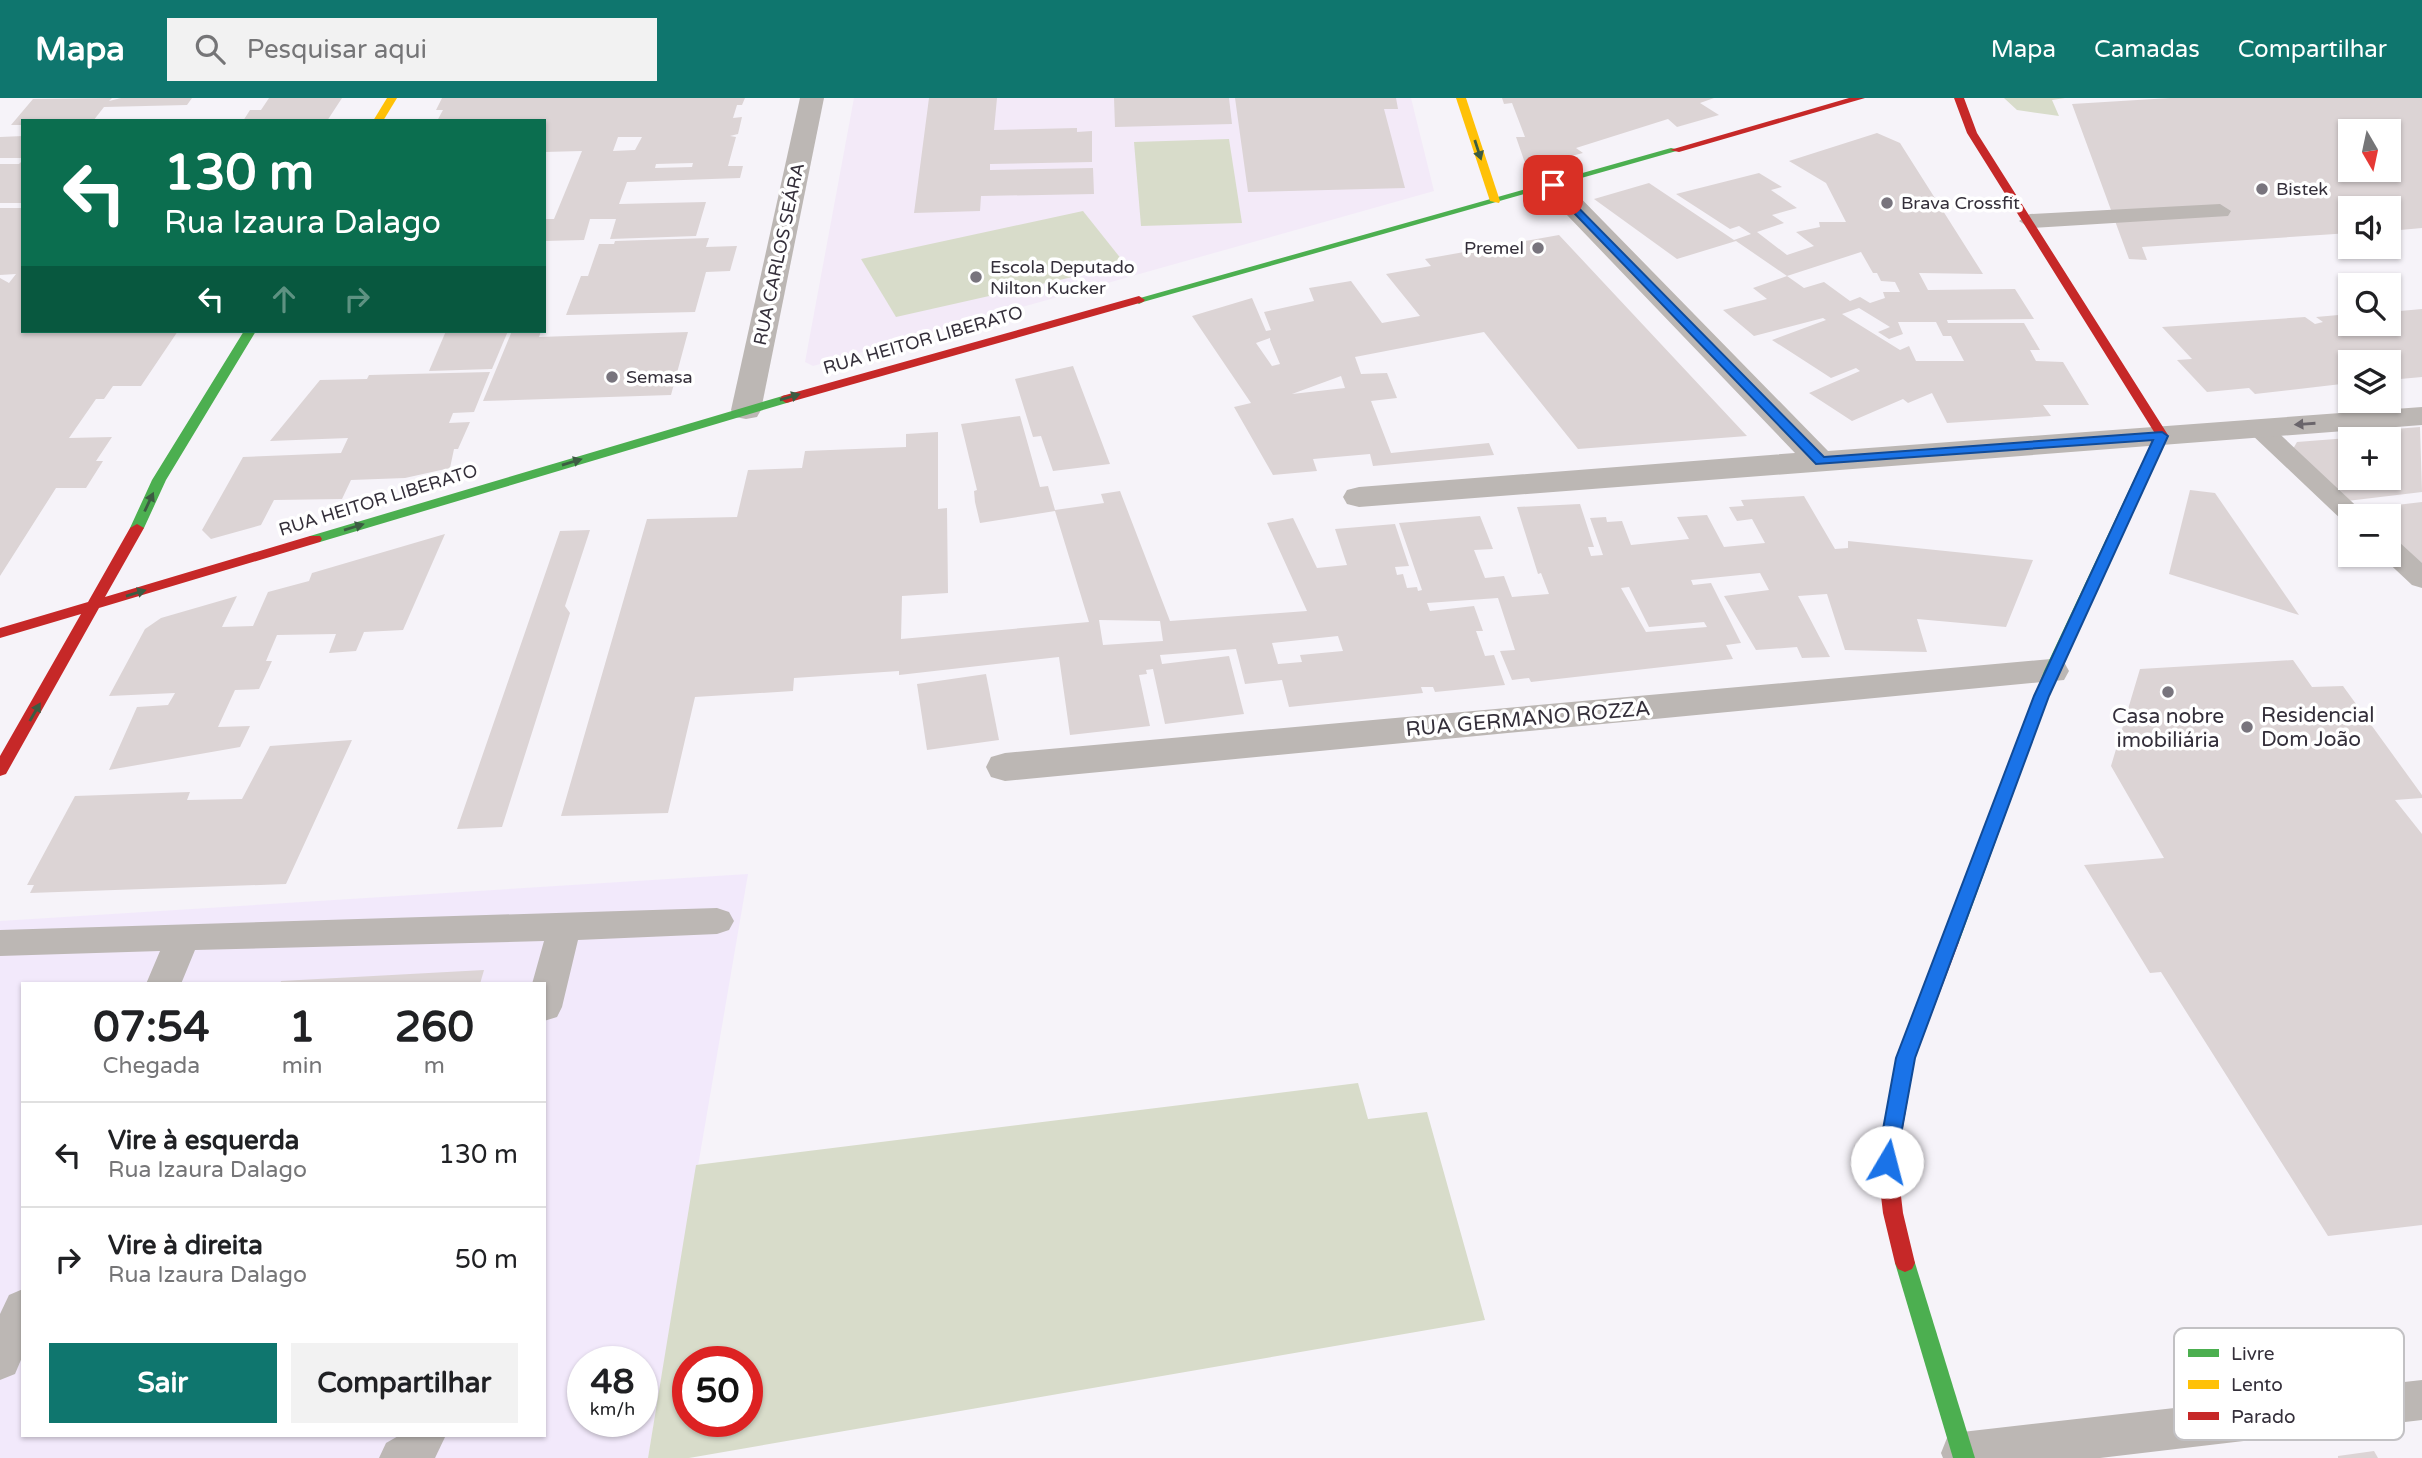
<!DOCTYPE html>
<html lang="pt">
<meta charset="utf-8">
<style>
body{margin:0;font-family:"Varela Round",sans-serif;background:#f2f2f2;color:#202124;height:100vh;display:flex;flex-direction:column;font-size:26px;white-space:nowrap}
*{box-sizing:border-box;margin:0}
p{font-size:23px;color:#757577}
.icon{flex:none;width:38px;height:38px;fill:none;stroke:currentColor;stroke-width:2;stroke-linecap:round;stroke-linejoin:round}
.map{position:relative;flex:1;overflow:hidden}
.drawer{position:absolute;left:21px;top:884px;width:525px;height:455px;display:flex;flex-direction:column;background:#fff;border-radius:0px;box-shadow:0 2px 5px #0004}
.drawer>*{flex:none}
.banner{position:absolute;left:21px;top:21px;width:525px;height:214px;border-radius:0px;box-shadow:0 2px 5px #0004;background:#0b6e4f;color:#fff;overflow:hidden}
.needle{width:46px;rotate:171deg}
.controls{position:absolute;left:2338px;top:21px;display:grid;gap:14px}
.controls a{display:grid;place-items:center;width:63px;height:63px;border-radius:0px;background:#fff;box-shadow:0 2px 5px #0004;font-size:35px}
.speed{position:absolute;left:567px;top:1248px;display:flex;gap:14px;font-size:35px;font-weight:700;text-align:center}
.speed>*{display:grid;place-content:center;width:91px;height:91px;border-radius:50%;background:#fff;box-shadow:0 2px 5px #0004;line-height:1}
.speed small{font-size:18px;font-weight:400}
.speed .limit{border:10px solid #d22;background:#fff;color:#111}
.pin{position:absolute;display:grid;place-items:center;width:60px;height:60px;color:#fff;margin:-30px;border-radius:14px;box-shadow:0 4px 10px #0006}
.me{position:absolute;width:77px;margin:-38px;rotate:8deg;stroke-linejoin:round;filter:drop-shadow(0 0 5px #0008)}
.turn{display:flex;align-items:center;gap:24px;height:147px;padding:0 28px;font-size:32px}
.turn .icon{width:91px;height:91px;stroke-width:2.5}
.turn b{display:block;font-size:49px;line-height:60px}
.lanes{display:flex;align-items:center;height:66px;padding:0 28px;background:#0003;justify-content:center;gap:35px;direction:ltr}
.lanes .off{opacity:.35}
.eta{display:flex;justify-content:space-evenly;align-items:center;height:119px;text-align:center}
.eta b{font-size:42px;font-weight:800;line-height:49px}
.primary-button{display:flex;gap:14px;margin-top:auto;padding:14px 28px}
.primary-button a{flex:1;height:80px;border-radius:0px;background:#0f766e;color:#fff;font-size:28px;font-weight:800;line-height:80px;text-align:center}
.primary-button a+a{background:#f2f2f2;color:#202124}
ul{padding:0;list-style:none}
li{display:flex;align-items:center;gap:21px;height:105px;padding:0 28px;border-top:2px solid #e0e0e0}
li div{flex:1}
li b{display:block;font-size:26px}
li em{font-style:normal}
header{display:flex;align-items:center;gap:42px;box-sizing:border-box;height:98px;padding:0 35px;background:#0f766e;color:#fff}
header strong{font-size:33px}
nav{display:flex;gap:38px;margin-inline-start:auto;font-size:24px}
.search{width:490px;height:63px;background:#f2f2f2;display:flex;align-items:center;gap:18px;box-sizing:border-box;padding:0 24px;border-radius:0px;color:#757577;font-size:26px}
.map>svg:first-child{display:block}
.built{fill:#f2e9fb;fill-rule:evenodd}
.education{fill:#f3eaf8}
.green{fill:#d8dcca;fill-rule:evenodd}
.building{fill:#dcd4d5;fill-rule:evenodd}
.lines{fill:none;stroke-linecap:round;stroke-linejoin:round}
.lane{fill:#bcb7b4;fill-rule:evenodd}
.street{fill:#bcb7b4;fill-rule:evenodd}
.fast{fill:#4caf50;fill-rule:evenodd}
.slow{fill:#ffc107;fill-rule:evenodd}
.jam{fill:#c62828;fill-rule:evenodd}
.oneway{fill:#3c5c42}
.oneway2{fill:#6a656b}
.route{fill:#1a73e8;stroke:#114b97;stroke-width:2}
.poi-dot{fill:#78747d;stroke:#fff;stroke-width:2.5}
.labels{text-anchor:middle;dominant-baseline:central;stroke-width:7;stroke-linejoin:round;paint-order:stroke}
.far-poi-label{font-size:18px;fill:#342f3a;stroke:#fff;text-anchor:start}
.far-street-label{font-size:18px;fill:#342f3a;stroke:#fff}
.poi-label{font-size:21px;fill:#342f3a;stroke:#fff;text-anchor:start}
.street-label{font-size:21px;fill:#342f3a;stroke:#fff}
.key{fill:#fff;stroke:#c2c1c4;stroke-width:2}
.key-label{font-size:19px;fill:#342f3a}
</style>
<header>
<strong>Mapa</strong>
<div class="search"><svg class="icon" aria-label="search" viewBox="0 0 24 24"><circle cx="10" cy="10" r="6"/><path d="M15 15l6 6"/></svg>Pesquisar aqui</div>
<nav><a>Mapa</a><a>Camadas</a><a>Compartilhar</a></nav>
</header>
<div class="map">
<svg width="2422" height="1360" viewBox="0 0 2422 1360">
<rect width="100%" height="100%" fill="#f6f3f9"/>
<path class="built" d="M748,776L648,1360H0V823ZM23,886H544V1337H23ZM583,1264H642V1323H583Z"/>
<path class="education" d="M854,0H1411L1434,93L813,268L805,264Z"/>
<g class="green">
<path d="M2004,0H2065L2052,2L2059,18L2017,12Z"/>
<path d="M1229,41L1242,125L1141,128L1134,44Z"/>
<path d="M1083,113L1126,167L896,219L861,161Z"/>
<path d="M1358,985L1368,1021L1427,1014L1485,1222L689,1360H648L696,1067ZM688,1264H747V1323H688Z"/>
</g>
<g class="building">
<path d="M112,0L109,3L121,0H192L187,7L104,9L93,23H23V27H11L33,1Z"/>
<path d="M269,0H342L327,23H243L250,12H261Z"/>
<path d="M442,0H745L742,7H737L733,20L742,19L738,36L730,38L736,39L728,68H743L740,80L627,84L619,106L706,104L696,138L610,141L616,121H590L584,142L544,143V121H554L582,53L544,54V23H437L443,12H436ZM618,39H642L635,52L613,53ZM693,65L692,69L655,70L656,66Z"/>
<path d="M929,0H997L994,32L1077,30V34L1092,33V64L990,66V72L1093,70L1094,96L981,98L980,113L914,115Z"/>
<path d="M1114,0H1229L1232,26L1115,29Z"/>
<path d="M1235,0H1396L1398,11H1384L1405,90L1248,94Z"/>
<path d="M1502,0H1714L1700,5L1719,17L1677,29L1668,21L1576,50L1583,55L1532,68L1525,65L1516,39H1525L1512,5L1504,6Z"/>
<path d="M2170,0H2422V130L2389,133V110H2350V135L2142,149L2147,162L2129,161L2072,6ZM2350,33H2389V72H2350Z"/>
<path d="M1877,35L1900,45L1983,176L1919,175L1928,192L2015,191L2034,221L1947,222L1948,225H2024L2040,252H2030L2036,263L2063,264L2089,307H2043L2051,318L1947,325L1932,295L1908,305L1903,301L1852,323L1809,295L1860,273L1856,270L1831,280L1772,242L1826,222L1823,220L1754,238L1723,212L1767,201L1753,190L1787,178L1804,190L1824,184L1850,203L1860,199L1870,205L1885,200L1883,194H1900L1895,184L1881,183L1877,175H1873L1861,154L1787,178L1736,143L1677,161L1594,101L1649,85L1734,142L1751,136L1739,128L1730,131L1676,96L1759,75L1782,89L1771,92L1797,110L1772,117L1784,125L1757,134L1787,157L1814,148L1796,134L1820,129L1819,124H1846L1826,85L1789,63ZM1859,210L1890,229L1878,234L1889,241L1903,236L1898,224H1936L1943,238H1951L1964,263H1916L1909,248L1900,252L1842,216Z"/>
<path d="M23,38V60H0V39Z"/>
<path d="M23,62V105H0V66H19Z"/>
<path d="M0,110H23V233H178L141,288H113L104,301H96L69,340L112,339L96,363H103L86,390H56L0,478V180L9,185L16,176L0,177Z"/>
<path d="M1559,137L1747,338L1578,351L1484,234L1355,259L1361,276L1387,275L1397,300L1371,303L1391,355L1489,345L1494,357L1373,368L1370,356L1313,361L1317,373L1273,377L1234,309L1251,305L1192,218L1252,200L1266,233L1271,232L1264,214L1314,203L1309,190L1351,183L1382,225L1420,218L1386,176L1431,168L1425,161ZM1270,240V242L1280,266L1272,268L1256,245ZM1341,278L1345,290L1292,296Z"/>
<path d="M709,140L706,149L737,148L730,173L706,174L695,214L566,217L581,178H588L599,146H614L615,143Z"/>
<path d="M2422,211V279L2389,282V264H2350V285L2255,296L2249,290L2207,294L2177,262L2192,261L2162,229L2305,219L2315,226L2323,224L2316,219L2350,216V226H2389V214Z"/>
<path d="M446,233H508L492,271L429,273Z"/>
<path d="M512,233H541L539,239L688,234L671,297L483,303Z"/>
<path d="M1073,268L1110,366L1053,373L1041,338L1033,339L1015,281Z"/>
<path d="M490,274L474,314L453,315L449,325L470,324L458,351H454L450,370L405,380L351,382L342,401L274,402L261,427L211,441L202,432L243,359L341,355L348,340L270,343L320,282L367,281L369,277Z"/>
<path d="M1020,318L1040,389L1048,388L1055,412L1104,405L1101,396L1120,393L1170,523L1307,513L1267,425L1293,420L1317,470L1347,467L1335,431L1395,426L1409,468L1395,469L1397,477L1403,476L1407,490L1417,489L1418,493L1422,492L1399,425L1480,418L1493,451L1474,452L1485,480L1504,478L1512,499L1549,496L1541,475L1538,476L1517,409L1580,406L1594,449H1588L1591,458L1603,457L1590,420L1606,419L1607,424L1622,423L1631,447L1689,441L1677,419L1707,417L1724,449L1765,445L1752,421L1737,423L1729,409L1744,408L1741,402L1804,398L1835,451L1848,450V443L2033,462L2006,529L1917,521L1927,554L1845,552L1827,496L1798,498L1830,559L1802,560L1797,549L1756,552L1724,498L1769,492L1760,475L1691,482L1693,487L1711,485L1741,545L1726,547L1733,561L1531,584L1529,580L1512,582L1500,553L1515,552L1498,500L1427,505L1430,513L1474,508L1483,533H1476L1485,558L1494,557L1505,587L1435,594L1433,589H1421L1423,595L1289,609L1282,582L1245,586L1236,551L1160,557L1162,566L1229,558L1244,616L1165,626L1153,571L1146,572L1147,576L1139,577L1150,628L1070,637L1059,559L899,577V573L794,580L793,593L695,599L668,715L561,718L647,421L737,419L748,372L802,370L805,353L906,349V336L938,334V411L947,410L948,495L902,498L901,541L1089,524L1055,413L980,425L975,404L974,393L977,392L961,326ZM1629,489L1649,529L1704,524L1707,529L1646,534L1621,490ZM1099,522L1160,523L1163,543L1103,547ZM1338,538L1343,553L1300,557L1302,564L1278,566L1272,545Z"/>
<path d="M2420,329L2422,394L2347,403L2293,351L2297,344L2348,340L2343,335ZM2350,341H2389V380H2350Z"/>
<path d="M2190,392L2215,395L2299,517L2169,476Z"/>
<path d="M2422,404V474L2389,443V418L2366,416L2394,413L2388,408Z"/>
<path d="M590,432L565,508L570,515L502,729L457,731L560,433Z"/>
<path d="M445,436L403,532L364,534L356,553L329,555L336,536L277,537L266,563H272L259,591L235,592L218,629L250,628L240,649L109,672L137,609L168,607L175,595L109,598L145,531L161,520L237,498L222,529L253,528L268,494L309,483L312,475Z"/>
<path d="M2293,562L2312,589L2343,588L2422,697V700L2395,702L2422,736V1127L2328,1138L2161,874L2150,875L2084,767L2164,760L2111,668L2140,571Z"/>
<path d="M986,576L999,642L927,652L917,586Z"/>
<path d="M352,642L286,786L30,795L34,787H27L75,698L190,694L187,702L242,701L270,648Z"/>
<path d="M484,872L480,886H280L281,883Z"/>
<path d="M2374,1353L2378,1360H2338V1358Z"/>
</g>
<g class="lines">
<g class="lane">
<path d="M2220,106L2231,113L2228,118L2030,130L2019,123L2030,116Z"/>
<path d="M2259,322L2268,325L2367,418H2350V425L2344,424L2250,335L2246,330L2250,325Z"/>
<path d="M2389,441L2399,444L2422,465V490L2412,487L2380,457H2389Z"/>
<path d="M717,810L729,814L734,823L729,832L717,836L578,842L562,909L557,919L544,923V886H532L544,843L195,852L181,886H146L160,853L0,858V832Z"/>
<path d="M23,1191V1257L15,1276L0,1282V1216L9,1197Z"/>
<path d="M2422,1282V1322L2100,1360H1943L1941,1355L1947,1340L1962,1334Z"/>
<path d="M400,1337H446L435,1360H379L386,1345Z"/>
</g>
<g class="street">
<path d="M800,0H824L761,312L757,319L746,321L735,319L731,312Z"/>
<path d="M1553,79L1562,81L1828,353L2422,309V327L1359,409L1347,406L1343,399L1347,392L1359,389L1795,355L1544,93L1540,87L1544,81Z"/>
<path d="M2051,561L2064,564L2069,573L2064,582L1005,683L991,679L986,669L991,659L1005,655Z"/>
</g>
<g class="fast">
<path d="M1671,50L1680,52L1143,204L1139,206L1133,202Z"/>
<path d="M244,233H256L166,382L144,430L137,434L132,433L130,430L152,382Z"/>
<path d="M786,297L792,301L790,304L320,444H310L308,441L310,438Z"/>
<path d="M2144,371L2151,375L2058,573L1959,844L1956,849H1944L1941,844L2044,573L2137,375Z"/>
<path d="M1905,1156L1912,1159L1915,1165L1975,1360H1953L1895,1165L1898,1159Z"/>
</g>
<g class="slow">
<path d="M387,0H397L383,23H373Z"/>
<path d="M1456,0H1466L1500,103L1499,105L1490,103Z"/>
</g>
<g class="jam">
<path d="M1849,0H1865L1679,54L1670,52Z"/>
<path d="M1954,0H1964L1977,35L2168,337L2149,378H2139L2137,375L2156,337L1967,35Z"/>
<path d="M1139,198L1145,202L1143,204L790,304L786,305L780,301L782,298Z"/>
<path d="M137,426L144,430L105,499L310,438H320L322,441L320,444L99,510L6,676L0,678V658L81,516L0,540V530L88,504L130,430Z"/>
<path d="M1950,837L1956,839L1959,844L1915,960L1897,1064L1903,1115L1915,1165L1912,1171L1905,1174L1898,1171L1895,1165L1883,1115L1877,1064L1897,960L1941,844L1944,839Z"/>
</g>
</g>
<defs><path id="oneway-solid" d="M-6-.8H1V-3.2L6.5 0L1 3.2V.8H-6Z" transform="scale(1.75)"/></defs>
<g class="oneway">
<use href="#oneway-solid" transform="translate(1478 52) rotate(72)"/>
<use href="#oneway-solid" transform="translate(790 299) rotate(-16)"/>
<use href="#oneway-solid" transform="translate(572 364) rotate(-17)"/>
<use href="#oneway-solid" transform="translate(149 404) rotate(-65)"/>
<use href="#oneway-solid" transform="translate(354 429) rotate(-17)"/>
<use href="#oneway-solid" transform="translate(136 495) rotate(-17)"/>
<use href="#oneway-solid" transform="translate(35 614) rotate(-60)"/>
</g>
<use class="oneway2" href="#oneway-solid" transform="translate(2305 326) rotate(176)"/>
<path class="route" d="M1553,84L1824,359L2162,334L2168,338L2049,598L1915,960L1896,1064L1893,1070H1880L1877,1064L1896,960L2034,598L2153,342L1816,366L1549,89L1547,87Z"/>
<g class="poi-dot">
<circle cx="2262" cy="91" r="7"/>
<circle cx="1887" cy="105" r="7"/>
<circle cx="1538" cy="150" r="7"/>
<circle cx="976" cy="179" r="7"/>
<circle cx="612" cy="279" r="7"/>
<circle cx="2168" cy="594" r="7"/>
<circle cx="2247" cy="629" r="7"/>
</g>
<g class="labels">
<g class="far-poi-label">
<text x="2276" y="91">Bistek</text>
<text x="1901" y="105">Brava Crossfit</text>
<text x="1524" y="150" text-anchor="end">Premel</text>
<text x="990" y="169">Escola Deputado<tspan x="990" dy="21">Nilton Kucker</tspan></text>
<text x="626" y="279">Semasa</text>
</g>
<g class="far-street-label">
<text transform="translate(779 156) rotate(-78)">RUA CARLOS SEÁRA</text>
<text transform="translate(923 242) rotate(-16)">RUA HEITOR LIBERATO</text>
<text transform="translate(378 402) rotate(-17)">RUA HEITOR LIBERATO</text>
</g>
<g class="poi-label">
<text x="2261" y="617">Residencial<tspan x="2261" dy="24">Dom João</tspan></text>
<text x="2168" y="618" text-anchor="middle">Casa nobre<tspan x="2168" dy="24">imobiliária</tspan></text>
</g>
<g class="street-label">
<text transform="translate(1528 621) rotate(-5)">RUA GERMANO ROZZA</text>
</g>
</g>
<rect x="2174" y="1230" width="230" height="112" rx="10" class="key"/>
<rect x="2188" y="1251" width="31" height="8" fill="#4caf50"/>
<rect x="2188" y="1282" width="31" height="9" fill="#ffc107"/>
<rect x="2188" y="1314" width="31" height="8" fill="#c62828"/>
<g class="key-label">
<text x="2231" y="1262">Livre</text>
<text x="2231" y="1293">Lento</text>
<text x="2231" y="1325">Parado</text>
</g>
</svg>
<div class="controls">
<a><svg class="needle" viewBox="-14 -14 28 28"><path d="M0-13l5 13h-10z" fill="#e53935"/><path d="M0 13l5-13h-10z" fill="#757577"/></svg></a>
<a><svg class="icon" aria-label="sound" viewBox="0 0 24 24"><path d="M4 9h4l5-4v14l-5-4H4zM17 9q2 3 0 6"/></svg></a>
<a><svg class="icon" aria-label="search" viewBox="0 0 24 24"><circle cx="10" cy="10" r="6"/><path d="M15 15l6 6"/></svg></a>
<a><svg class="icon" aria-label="layers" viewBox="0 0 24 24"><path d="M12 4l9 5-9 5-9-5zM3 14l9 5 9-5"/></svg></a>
<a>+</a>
<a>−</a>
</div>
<div class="speed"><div>48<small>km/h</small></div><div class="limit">50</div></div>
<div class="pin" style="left:1553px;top:87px;background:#d93025"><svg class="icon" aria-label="arrive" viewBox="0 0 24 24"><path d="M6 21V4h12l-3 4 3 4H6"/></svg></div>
<svg class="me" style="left:1887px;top:1064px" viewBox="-20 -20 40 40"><circle r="19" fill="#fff"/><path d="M0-13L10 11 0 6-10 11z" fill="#1a73e8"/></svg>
<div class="banner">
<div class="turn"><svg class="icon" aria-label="left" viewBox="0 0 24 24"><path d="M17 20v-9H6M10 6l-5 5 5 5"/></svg><div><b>130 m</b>Rua Izaura Dalago</div></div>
<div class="lanes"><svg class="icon" aria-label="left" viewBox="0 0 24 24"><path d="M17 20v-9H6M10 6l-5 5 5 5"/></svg><svg class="icon off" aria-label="ahead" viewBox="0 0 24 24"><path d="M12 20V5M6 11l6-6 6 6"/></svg><svg class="icon off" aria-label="right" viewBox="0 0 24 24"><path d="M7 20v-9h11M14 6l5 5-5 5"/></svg></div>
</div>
<section class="drawer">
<div class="eta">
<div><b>07:54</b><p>Chegada</p></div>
<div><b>1</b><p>min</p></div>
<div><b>260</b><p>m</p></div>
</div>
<ul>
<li><svg class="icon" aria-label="left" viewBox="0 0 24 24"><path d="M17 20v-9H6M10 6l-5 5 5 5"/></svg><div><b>Vire à esquerda</b><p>Rua Izaura Dalago</p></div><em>130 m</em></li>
<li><svg class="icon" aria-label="right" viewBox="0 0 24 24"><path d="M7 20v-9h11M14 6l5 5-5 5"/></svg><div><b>Vire à direita</b><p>Rua Izaura Dalago</p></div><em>50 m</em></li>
</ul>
<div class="primary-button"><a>Sair</a><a>Compartilhar</a></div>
</section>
</div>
